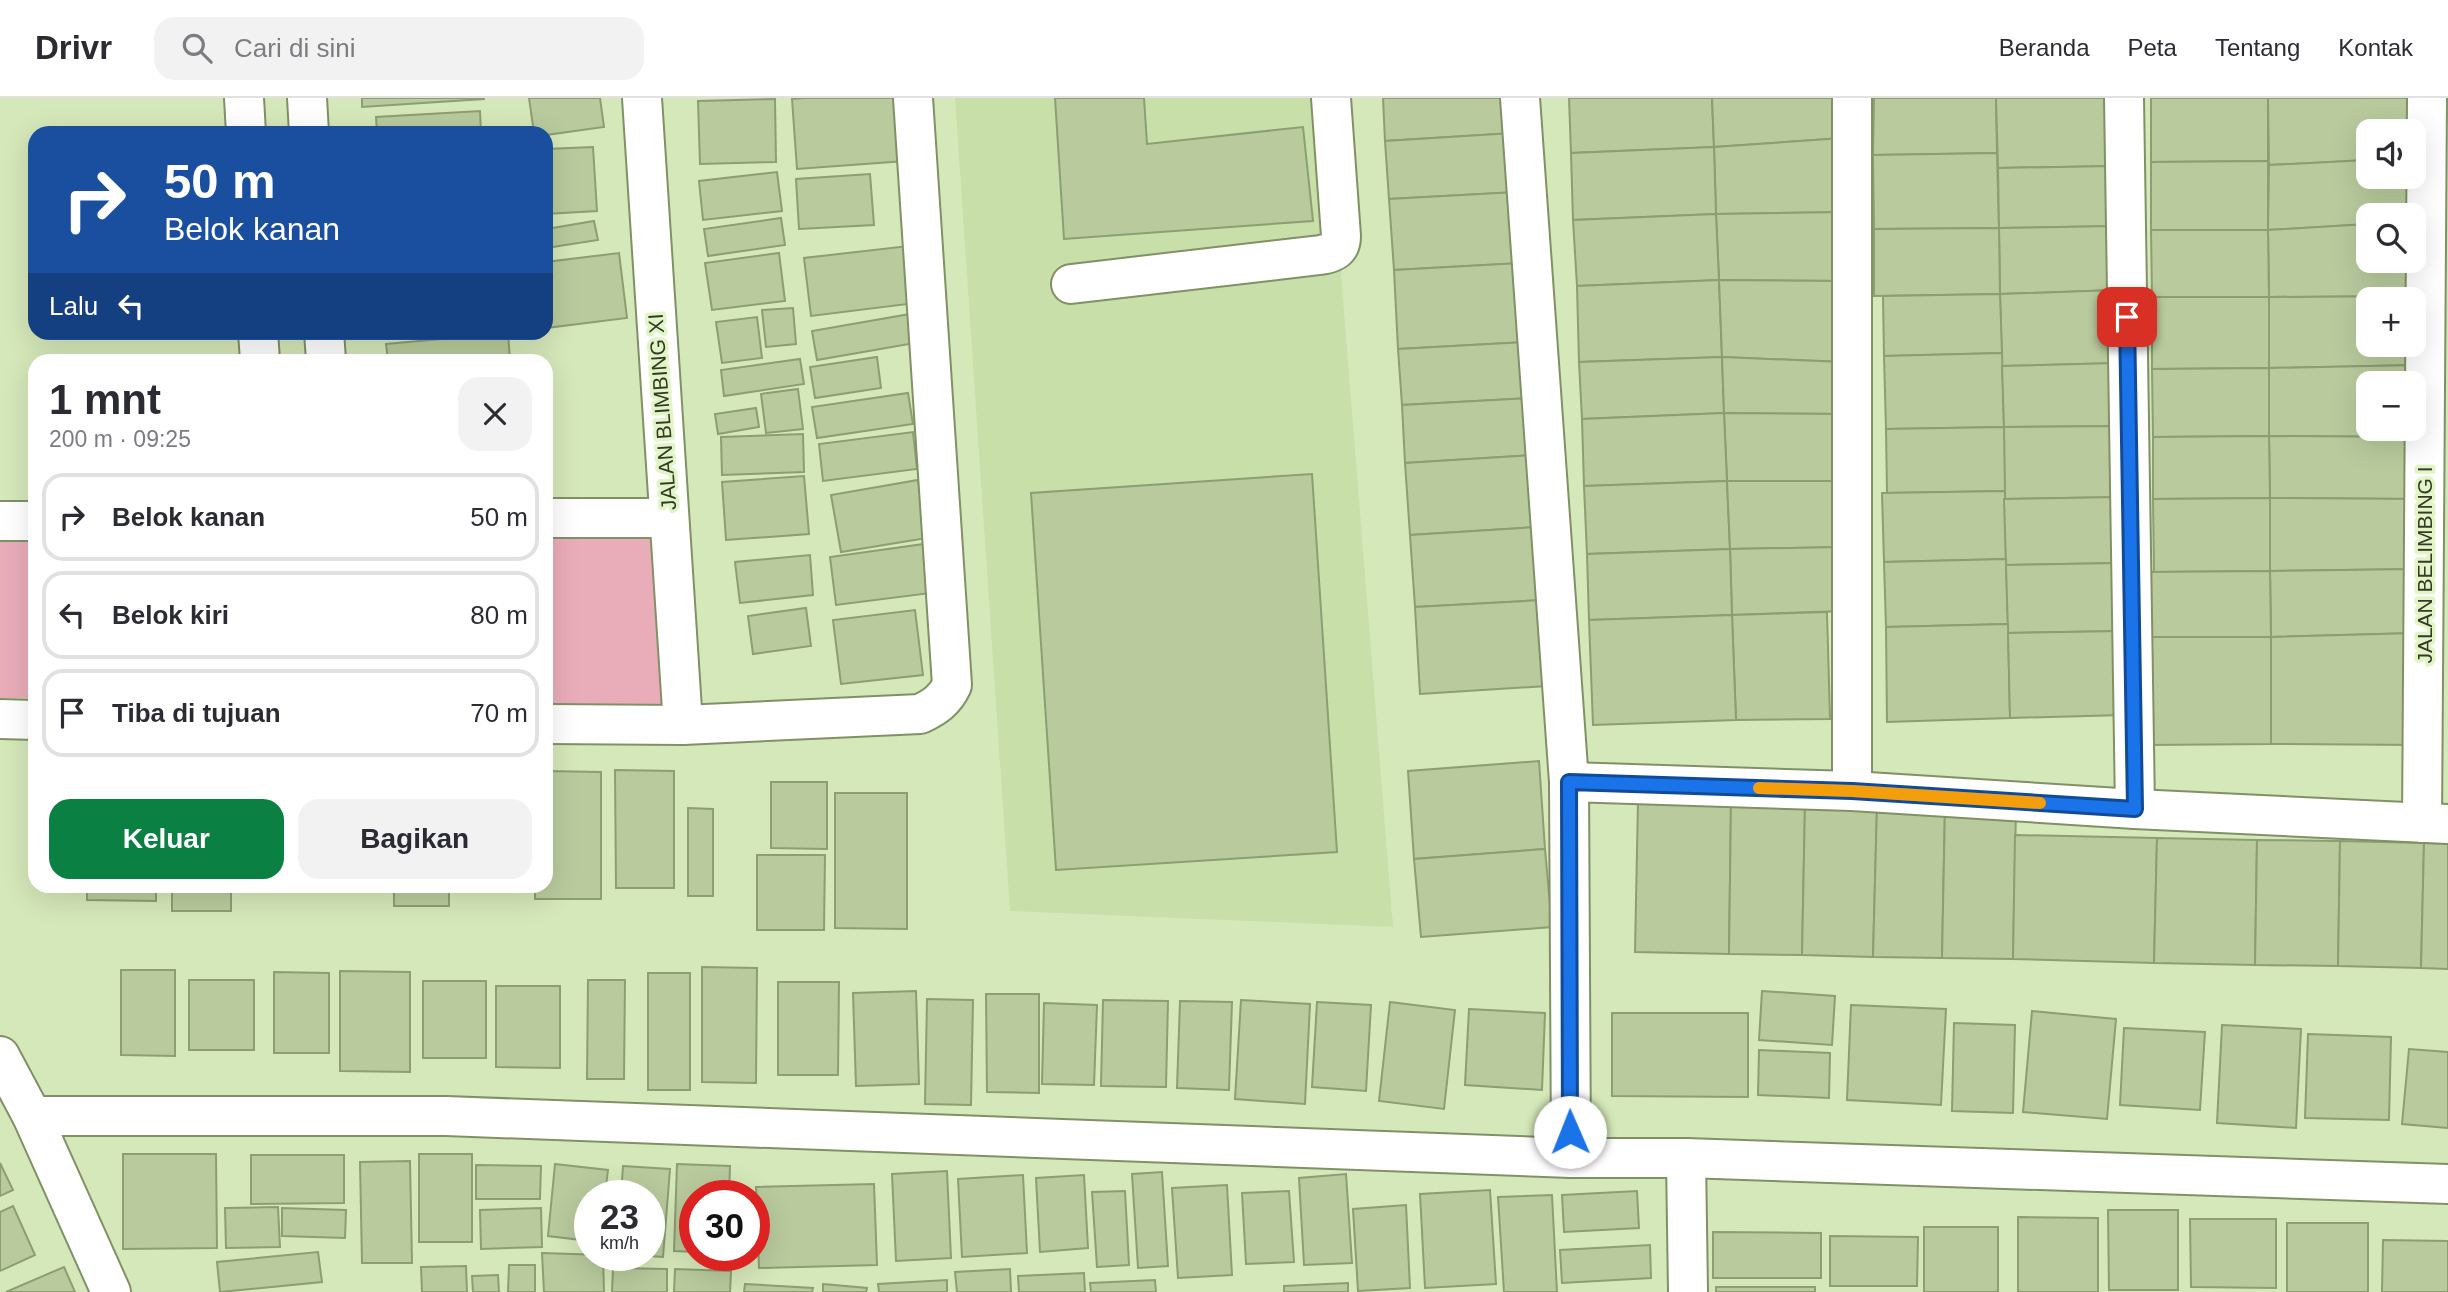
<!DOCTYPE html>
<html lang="id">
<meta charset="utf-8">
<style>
body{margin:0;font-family:Helvetica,sans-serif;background:#f2f2f3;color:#2b2b33;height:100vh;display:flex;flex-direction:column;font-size:26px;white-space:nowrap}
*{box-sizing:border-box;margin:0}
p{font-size:23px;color:#7c7c81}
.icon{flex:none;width:38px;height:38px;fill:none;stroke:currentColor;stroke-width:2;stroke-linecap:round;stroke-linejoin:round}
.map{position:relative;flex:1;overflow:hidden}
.panel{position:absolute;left:28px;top:256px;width:525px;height:539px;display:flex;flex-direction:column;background:#fff;border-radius:21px;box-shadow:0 7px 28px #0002}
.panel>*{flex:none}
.top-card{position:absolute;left:28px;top:28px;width:525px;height:214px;border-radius:21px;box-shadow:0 7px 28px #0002;background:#1a4fa0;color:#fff;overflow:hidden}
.tools{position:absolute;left:2356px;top:21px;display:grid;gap:14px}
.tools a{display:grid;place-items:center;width:70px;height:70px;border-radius:14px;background:#fff;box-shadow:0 7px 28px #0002;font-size:35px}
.speed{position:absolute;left:574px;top:1082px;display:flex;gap:14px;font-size:35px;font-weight:700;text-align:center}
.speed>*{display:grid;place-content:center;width:91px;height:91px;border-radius:50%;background:#fff;box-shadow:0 7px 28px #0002;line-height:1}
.speed small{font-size:18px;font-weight:400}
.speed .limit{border:10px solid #d22;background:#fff;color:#111}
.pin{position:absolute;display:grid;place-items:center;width:60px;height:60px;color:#fff;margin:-30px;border-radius:14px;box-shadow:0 4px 10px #0006}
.me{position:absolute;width:77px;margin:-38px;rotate:359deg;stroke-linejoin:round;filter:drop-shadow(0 0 5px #0008)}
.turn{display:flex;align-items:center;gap:24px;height:147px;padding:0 21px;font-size:32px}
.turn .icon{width:91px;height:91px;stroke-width:2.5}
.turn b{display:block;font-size:49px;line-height:60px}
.then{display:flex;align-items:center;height:66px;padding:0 21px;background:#0003;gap:14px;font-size:26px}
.round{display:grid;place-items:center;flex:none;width:74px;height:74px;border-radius:21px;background:#f2f2f3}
.summary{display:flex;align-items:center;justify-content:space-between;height:119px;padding:0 21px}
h1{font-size:42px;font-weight:700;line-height:52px}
.button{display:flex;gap:14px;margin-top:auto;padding:14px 21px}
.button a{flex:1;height:80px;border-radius:21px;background:#0b8043;color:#fff;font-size:28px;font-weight:700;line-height:80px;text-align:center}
.button a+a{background:#f2f2f3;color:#2b2b33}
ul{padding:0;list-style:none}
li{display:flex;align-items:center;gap:21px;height:88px;margin:0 14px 10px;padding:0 7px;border:4px solid #e1e1e2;border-radius:21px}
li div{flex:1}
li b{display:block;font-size:26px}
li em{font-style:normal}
header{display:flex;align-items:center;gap:42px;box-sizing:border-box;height:98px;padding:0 35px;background:#fff;border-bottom:2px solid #e1e1e2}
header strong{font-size:33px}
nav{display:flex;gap:38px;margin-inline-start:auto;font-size:24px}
.search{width:490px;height:63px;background:#f2f2f3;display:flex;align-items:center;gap:18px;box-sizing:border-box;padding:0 24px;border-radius:21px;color:#7c7c81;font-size:26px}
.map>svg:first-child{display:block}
.built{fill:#c9dfa9}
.green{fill:#e9adb9}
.building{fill:#b9cb9d;stroke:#8c9e72;stroke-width:2;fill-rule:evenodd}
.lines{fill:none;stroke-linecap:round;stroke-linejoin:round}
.minor-casing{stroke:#809166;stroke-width:42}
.minor{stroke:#fff;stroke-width:38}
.route-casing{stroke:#114b97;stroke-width:18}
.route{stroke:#1a73e8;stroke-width:12}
.slow{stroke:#f59e0b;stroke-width:12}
.labels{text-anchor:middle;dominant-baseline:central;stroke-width:7;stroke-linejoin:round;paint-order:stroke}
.street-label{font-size:21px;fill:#333b28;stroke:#e2f5c6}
</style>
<header>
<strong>Drivr</strong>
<div class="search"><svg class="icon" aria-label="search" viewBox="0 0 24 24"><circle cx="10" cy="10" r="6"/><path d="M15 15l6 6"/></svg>Cari di sini</div>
<nav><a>Beranda</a><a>Peta</a><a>Tentang</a><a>Kontak</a></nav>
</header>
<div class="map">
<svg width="2448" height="1194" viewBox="0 0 2448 1194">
<rect width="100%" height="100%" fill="#d5e8b9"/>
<path class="built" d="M955,0H1327L1393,829L1010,813Z"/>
<g class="green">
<rect x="0" y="434" width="35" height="166"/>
<path d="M546,435L651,436L666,607L546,606Z"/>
</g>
<g class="building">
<path d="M362,0H484V1L362,9Z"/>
<path d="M529,0H600L604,29L546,37V35H534Z"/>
<path d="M805,0H900L905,63L797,71L792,1Z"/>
<path d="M1055,0H1144L1147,46L1303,29L1313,123L1064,141Z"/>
<path d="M1383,0H1511L1513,35L1385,43Z"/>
<path d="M1569,0H1712L1714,49L1571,55Z"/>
<path d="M1712,0H1842L1843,40L1714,49Z"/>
<path d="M1874,0H1996L1997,55L1873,57Z"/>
<path d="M1996,0H2112L2113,68L1998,70Z"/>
<path d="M2151,0H2268V63L2151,64Z"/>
<path d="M2268,0H2409V33H2368V62L2269,67Z"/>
<path d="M775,1L776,64L700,66L698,3Z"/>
<path d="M480,13L481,35H377L376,19Z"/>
<path d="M1513,35L1517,94L1389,101L1385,43Z"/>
<path d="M1843,40L1844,114L1716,116L1714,49Z"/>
<path d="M593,49L597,113L546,116V51Z"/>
<path d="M1714,49L1716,116L1573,122L1571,55Z"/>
<path d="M1997,55L1999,130L1874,131L1873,57Z"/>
<path d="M2368,62V79H2411L2413,117H2368V126L2268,132L2269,67Z"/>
<path d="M2268,63V132H2151V64Z"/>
<path d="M2113,68L2114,128L1999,130L1998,70Z"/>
<path d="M777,74L782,113L703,122L699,83Z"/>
<path d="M870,76L874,127L799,131L796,81Z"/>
<path d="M1517,94L1521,165L1394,172L1389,101Z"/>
<path d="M1844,114L1843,183L1719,182L1716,116Z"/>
<path d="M1716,116L1719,182L1577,188L1573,122Z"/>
<path d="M781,120L785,147L708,158L704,131Z"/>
<path d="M594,123L598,142L546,150V131Z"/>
<path d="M2368,126V163H2413L2415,198L2269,199L2268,132Z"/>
<path d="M2114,128L2116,192L2000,196L1999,130Z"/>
<path d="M1999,130L2000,196L1874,198V131Z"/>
<path d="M2151,132H2268L2269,199H2152Z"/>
<path d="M908,148L916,205L811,218L804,160Z"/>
<path d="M619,155L627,220L546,230V164Z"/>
<path d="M779,155L785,203L712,212L705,165Z"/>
<path d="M1521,165L1526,244L1398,251L1394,172Z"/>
<path d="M1719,182L1722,259L1579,264L1577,188Z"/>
<path d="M1719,182L1843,183L1842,264L1722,259Z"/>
<path d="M2116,192L2118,265L2002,268L2000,196Z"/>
<path d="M2000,196L2002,255L1884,258L1883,198Z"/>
<path d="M2415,198L2416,267L2269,270V199ZM2368,201H2413V247H2368Z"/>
<path d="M2152,199H2269V270L2152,271Z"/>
<path d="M793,210L796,246L766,249L762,212Z"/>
<path d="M910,216L915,245L817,262L812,233Z"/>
<path d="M757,219L762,260L722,265L716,224Z"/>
<path d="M508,235L510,262H388L386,246Z"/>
<path d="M1526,244L1530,300L1402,307L1398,251Z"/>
<path d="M2002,255L2004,329L1886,331L1884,258Z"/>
<path d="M877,259L881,290L815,300L810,269Z"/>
<path d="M1722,259L1724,315L1582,321L1579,264Z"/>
<path d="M1722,259L1842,264V316L1724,315Z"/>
<path d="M800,261L804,286L724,298L721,272Z"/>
<path d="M2118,265L2119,328L2004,329L2002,268Z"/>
<path d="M2416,267L2415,339L2269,338V270ZM2368,285H2413V331H2368Z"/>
<path d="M2269,270V338L2153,339L2152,271Z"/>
<path d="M798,291L803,331L766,335L761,296Z"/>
<path d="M908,295L913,326L817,340L812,309Z"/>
<path d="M1530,300L1533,357L1405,365L1402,307Z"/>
<path d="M756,310L759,329L718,336L715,316Z"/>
<path d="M1724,315L1842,316L1841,383H1727Z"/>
<path d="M1724,315L1727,383L1584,388L1582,321Z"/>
<path d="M2124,328L2126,399L2004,401V329Z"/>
<path d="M2004,329L2005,393L1887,395L1886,331Z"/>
<path d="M913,334L917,371L823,383L819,346Z"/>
<path d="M803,336L804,374L722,377L721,339Z"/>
<path d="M2269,338L2415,339V401L2270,400Z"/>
<path d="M2269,338L2270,400L2153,401V339Z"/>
<path d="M1533,357L1537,429L1410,437L1405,365Z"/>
<path d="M1312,376L1337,754L1056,772L1031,395Z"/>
<path d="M804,378L809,436L726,442L722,384Z"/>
<path d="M918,382L927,440L841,454L831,397Z"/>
<path d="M1727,383L1730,451L1587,456L1584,388Z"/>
<path d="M1727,383H1841L1842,449L1730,451Z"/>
<path d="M2005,393L2006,461L1884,464L1882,395Z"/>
<path d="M2119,399L2120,465L2006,467L2004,401Z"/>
<path d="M2270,400V473L2154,474L2153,401Z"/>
<path d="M2270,400L2415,401V471L2270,473Z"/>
<path d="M1537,429L1542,502L1415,509L1410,437Z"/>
<path d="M924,446L931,495L836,507L830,459Z"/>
<path d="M1842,449L1844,513L1732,517L1730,451Z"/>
<path d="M1730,451L1732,517L1589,522L1587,456Z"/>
<path d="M810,457L813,497L740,505L735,464Z"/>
<path d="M2006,461L2008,526L1886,529L1884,464Z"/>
<path d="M2120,465L2122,533L2008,535L2006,467Z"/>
<path d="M2415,471L2416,535L2271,539L2270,473Z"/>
<path d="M2270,473L2271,539H2145V474Z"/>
<path d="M1542,502L1547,588L1420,596L1415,509Z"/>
<path d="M806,510L811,548L753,556L748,518Z"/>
<path d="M915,512L923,577L841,586L833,522Z"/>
<path d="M1827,514L1830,621L1736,622L1732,517Z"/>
<path d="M1732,517L1736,622L1593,627L1589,522Z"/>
<path d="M2008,526L2010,620L1887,624L1886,529Z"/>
<path d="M2122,533L2123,617L2010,620L2008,535Z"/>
<path d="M2416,535L2418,647L2271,646V539Z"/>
<path d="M2145,539H2271V646L2146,647Z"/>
<path d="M1539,663L1545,751L1414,761L1408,673Z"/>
<path d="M615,672L674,673V790H616Z"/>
<path d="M546,673L601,674V801H535V788H546Z"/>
<path d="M771,684H827V751L771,750Z"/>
<path d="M835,695H907V831L835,830Z"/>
<path d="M1638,703L1731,704L1729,856L1635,854Z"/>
<path d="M1731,704L1805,706L1802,857L1729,856Z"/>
<path d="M1805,706L1877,707L1873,859L1802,857Z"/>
<path d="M1877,707L1945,708L1942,860L1873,859Z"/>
<path d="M1945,708L2016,710L2013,861L1942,860Z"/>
<path d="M688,710L713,711V798H688Z"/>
<path d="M2015,737L2157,740L2154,865L2013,861Z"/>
<path d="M2157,740L2257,742L2255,867L2154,865Z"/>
<path d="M2257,742L2340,743L2338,868L2255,867Z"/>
<path d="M2340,743L2424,745L2421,870L2338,868Z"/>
<path d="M2424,745L2448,746V871L2421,870Z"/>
<path d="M1545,751L1552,829L1421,839L1414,761Z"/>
<path d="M757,757H825L824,832H757Z"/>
<path d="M87,788H156V803L87,802Z"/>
<rect x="172" y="788" width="59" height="25"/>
<rect x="394" y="788" width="55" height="20"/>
<rect x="461" y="788" width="52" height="6"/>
<path d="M702,869L757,870L756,985L702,984Z"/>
<path d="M121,872H175V958L121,957Z"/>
<path d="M340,873L410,874V974L340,973Z"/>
<path d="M274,874L329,875V955H274Z"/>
<rect x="648" y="875" width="42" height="117"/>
<rect x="189" y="882" width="65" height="70"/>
<path d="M588,882H625L624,981H587Z"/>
<rect x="423" y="883" width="63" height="77"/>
<path d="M778,884H839L838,977H778Z"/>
<path d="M496,888H560V970L496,969Z"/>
<path d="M916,893L919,986L856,988L853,895Z"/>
<path d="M1762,893L1835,898L1832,947L1759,942Z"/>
<path d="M986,896H1039V995L987,994Z"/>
<path d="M927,901L973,902L971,1007L925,1006Z"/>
<path d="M1103,902L1168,903L1166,989L1101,988Z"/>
<path d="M1241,902L1310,906L1305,1006L1235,1001Z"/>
<path d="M1180,903L1232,904L1229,992L1177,990Z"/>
<path d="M1317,904L1371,907L1366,993L1312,989Z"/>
<path d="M1390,904L1455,912L1444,1011L1379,1003Z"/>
<path d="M1044,905L1097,907L1094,987L1042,986Z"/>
<path d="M1851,907L1946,911L1941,1007L1847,1002Z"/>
<path d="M1469,911L1545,915L1542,992L1465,987Z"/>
<path d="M2032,913L2116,921L2107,1021L2023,1014Z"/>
<path d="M1612,915H1748V999L1612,998Z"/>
<path d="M1954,925L2015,927L2013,1015L1952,1013Z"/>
<path d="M2222,927L2301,931L2296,1030L2217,1025Z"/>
<path d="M2124,930L2205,934L2200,1012L2120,1007Z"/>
<path d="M2308,936L2391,939L2389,1022L2305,1020Z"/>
<path d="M2409,951L2448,954V1030L2402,1026Z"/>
<path d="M1759,952L1830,955L1829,1000L1758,997Z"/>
<path d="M123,1056H216L217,1150L123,1151Z"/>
<rect x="419" y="1056" width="53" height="88"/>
<path d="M251,1057H344V1105L251,1106Z"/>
<path d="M410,1063L412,1165H362L360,1064Z"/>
<path d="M0,1065L13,1092L0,1098Z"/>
<path d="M555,1066L608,1072L605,1097H590V1143L548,1138Z"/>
<path d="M677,1066L730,1068L729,1097H695V1154L674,1153Z"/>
<path d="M476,1067L541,1068L540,1101H476Z"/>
<path d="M623,1068L670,1071L663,1159L632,1157H649V1097H621Z"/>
<path d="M947,1073L951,1160L896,1163L892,1076Z"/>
<path d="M1162,1074L1168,1168L1138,1170L1132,1076Z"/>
<path d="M1346,1076L1352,1165L1304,1167L1299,1080Z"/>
<path d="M1023,1077L1027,1155L962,1159L958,1081Z"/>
<path d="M1084,1077L1088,1150L1040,1154L1036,1080Z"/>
<path d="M874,1086L877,1167L759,1170L756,1089Z"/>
<path d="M1227,1087L1232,1177L1178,1180L1172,1090Z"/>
<path d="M1490,1092L1496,1186L1425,1190L1420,1096Z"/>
<path d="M1125,1093L1129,1167L1097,1169L1092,1094Z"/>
<path d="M1289,1093L1294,1164L1246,1166L1242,1095Z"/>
<path d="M1637,1093L1639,1130L1564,1134L1562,1097Z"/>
<path d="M1552,1097L1557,1194H1504L1498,1099Z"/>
<path d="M1406,1107L1410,1190L1358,1193L1353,1111Z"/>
<path d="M13,1108L35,1157L0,1173V1114Z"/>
<path d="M278,1109L280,1149L226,1150L225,1110Z"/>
<path d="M282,1110L346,1112L345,1140L282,1138Z"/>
<path d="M541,1110L542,1149L481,1151L480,1112Z"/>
<path d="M2108,1112H2178V1192H2109Z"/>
<path d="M2018,1119L2098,1120V1194H2018Z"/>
<path d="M2190,1121H2276V1190L2191,1189Z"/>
<rect x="2287" y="1125" width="81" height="69"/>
<rect x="1924" y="1129" width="74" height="65"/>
<path d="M1713,1134L1821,1135V1180H1713Z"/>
<path d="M1830,1138L1918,1139L1917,1188H1830Z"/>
<path d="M2383,1142L2448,1143V1194H2382Z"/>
<path d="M1650,1147L1651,1180L1562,1185L1560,1152Z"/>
<path d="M318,1154L322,1184L220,1194L217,1164Z"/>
<path d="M542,1155L603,1157L604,1194H544Z"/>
<path d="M509,1167H535V1194H508Z"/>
<path d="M466,1168L467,1194H422L421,1169Z"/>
<path d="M64,1169L75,1194H6Z"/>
<path d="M613,1170L667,1171V1194H612Z"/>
<path d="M675,1171L731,1173L730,1194H674Z"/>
<path d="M1010,1171L1011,1194H957L955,1174Z"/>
<path d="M1084,1175L1085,1194H1019L1018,1178Z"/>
<path d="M498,1177L499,1194H473L472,1178Z"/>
<path d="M947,1182V1194H879L878,1186Z"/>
<path d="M1155,1182L1156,1194H1091L1090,1185Z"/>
<path d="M1348,1185V1194H1284V1188Z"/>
<path d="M745,1186L813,1190L812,1194H744Z"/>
<path d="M823,1186L867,1190L866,1194H823Z"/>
<rect x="1716" y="1189" width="99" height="5"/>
</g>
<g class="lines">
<defs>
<g id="minor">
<path d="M244,0L246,35"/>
<path d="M307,0L309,35"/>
<path d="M642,0L683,627"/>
<path d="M1520,0L1569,684L1571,1060"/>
<path d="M2124,0L2135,711"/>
<path d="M1071,186L1320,157C1333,155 1341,152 1341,138L1331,0"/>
<path d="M258,234L260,262"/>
<path d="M324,234L326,262"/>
<path d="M546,420H669"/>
<path d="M0,423H35"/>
<path d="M0,621L35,622"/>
<path d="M546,626L683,627L920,616C935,609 945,602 952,587L913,0"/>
<path d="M1569,684L1852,693L2135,711L2448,726"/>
<path d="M1852,693V0"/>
<path d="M2422,725L2427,0"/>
<path d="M0,958L32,1018L111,1194"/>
<path d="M32,1018H446L1571,1060H1686L2448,1086"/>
<path d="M1686,1060L1688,1194"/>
</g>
</defs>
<use href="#minor" class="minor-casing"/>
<use href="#minor" class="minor"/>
</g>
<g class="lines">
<defs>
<path id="route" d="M1570,1034L1569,684L1852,693L2135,711L2127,219"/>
</defs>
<use href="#route" class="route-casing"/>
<use href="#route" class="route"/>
<path class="slow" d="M1759,690L1852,693L2040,705"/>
</g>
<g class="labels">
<g class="street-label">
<text transform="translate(662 314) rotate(-94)">JALAN BLIMBING XI</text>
<text transform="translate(2424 467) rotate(-90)">JALAN BELIMBING I</text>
</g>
</g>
</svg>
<div class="tools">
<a><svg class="icon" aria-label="sound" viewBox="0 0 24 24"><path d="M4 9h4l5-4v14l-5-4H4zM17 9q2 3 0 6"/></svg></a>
<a><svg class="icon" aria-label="search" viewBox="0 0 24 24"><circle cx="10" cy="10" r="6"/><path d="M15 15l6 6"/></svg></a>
<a>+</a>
<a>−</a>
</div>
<div class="speed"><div>23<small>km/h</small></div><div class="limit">30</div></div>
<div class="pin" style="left:2127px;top:219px;background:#d93025"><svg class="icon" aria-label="arrive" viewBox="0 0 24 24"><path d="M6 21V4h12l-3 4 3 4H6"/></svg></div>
<svg class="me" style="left:1570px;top:1034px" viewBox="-20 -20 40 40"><circle r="19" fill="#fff"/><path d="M0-13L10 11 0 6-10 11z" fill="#1a73e8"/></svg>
<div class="top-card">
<div class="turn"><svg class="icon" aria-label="right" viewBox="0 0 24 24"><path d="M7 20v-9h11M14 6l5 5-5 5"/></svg><div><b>50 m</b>Belok kanan</div></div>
<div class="then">Lalu<svg class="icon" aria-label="left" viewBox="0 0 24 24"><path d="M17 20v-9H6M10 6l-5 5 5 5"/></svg></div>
</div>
<section class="panel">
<div class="summary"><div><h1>1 mnt</h1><p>200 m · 09:25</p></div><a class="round"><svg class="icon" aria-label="close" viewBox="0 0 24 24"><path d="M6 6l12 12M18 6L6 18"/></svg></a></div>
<ul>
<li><svg class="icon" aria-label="right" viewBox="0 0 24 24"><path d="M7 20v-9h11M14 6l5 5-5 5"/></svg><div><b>Belok kanan</b></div><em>50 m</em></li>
<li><svg class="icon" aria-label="left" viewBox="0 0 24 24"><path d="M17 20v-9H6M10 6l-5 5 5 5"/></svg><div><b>Belok kiri</b></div><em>80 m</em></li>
<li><svg class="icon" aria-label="arrive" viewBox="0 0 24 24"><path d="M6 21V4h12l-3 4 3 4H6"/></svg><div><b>Tiba di tujuan</b></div><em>70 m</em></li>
</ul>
<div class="button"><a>Keluar</a><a>Bagikan</a></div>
</section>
</div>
